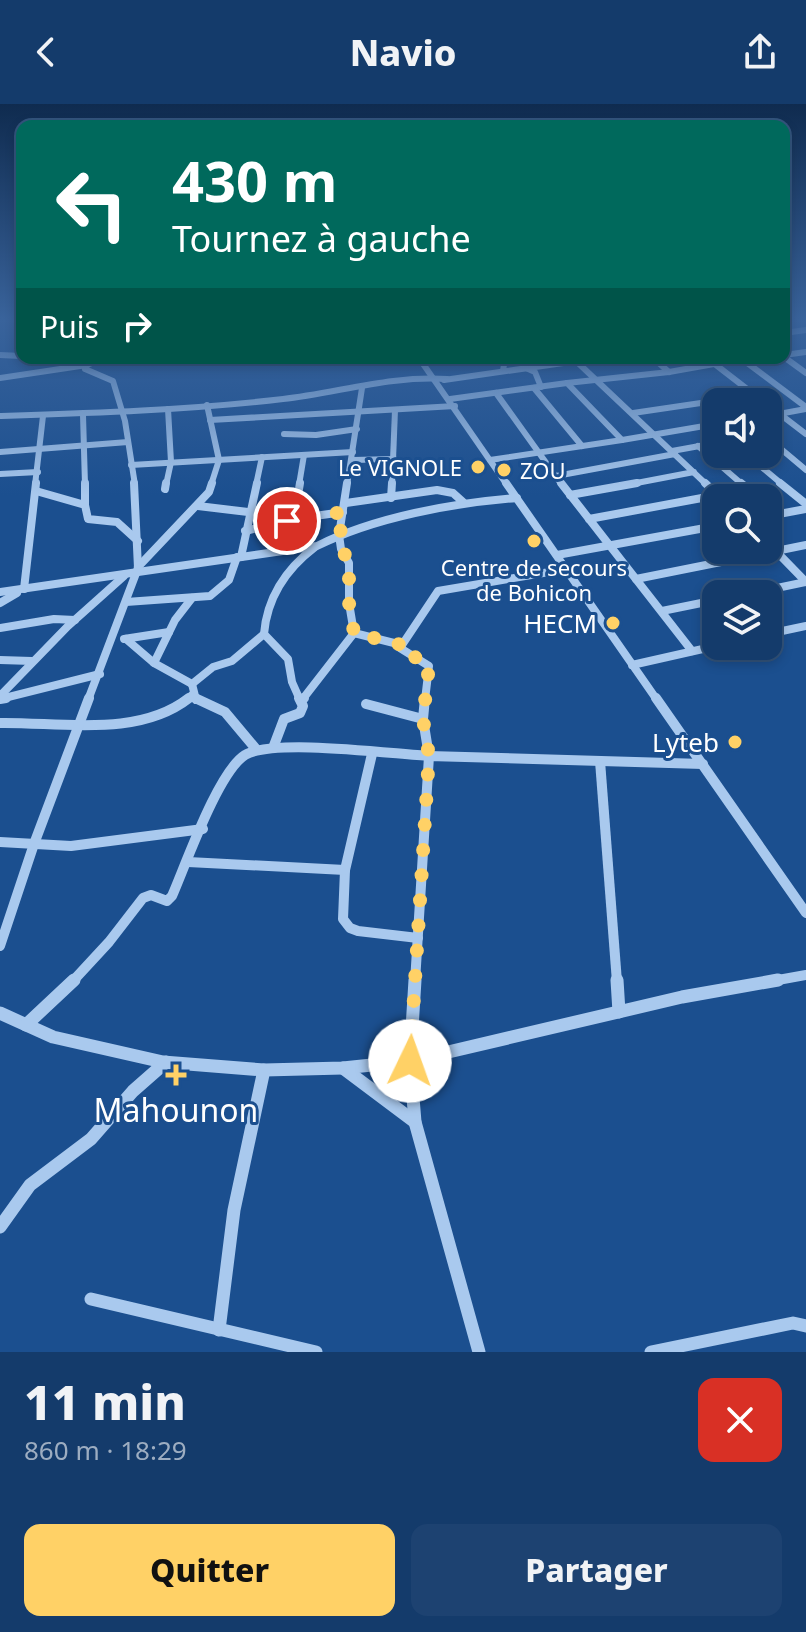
<!DOCTYPE html>
<html lang="fr">
<meta charset="utf-8">
<style>
body{margin:0;font-family:"Noto Sans",sans-serif;background:#1d4271;color:#f1f3f6;height:100vh;display:flex;flex-direction:column;font-size:30px;white-space:nowrap}
*{box-sizing:border-box;margin:0}
p{font-size:26px;color:#9dadc1}
.icon{flex:none;width:44px;height:44px;fill:none;stroke:currentColor;stroke-width:2;stroke-linecap:round;stroke-linejoin:round}
.map{position:relative;height:1248px;overflow:hidden}
.side{display:flex;flex-direction:column;background:#143b6b;flex:1}
.side>*{flex:none}
.hud{position:absolute;left:16px;top:16px;width:774px;height:244px;border-radius:16px;box-shadow:0 4px 12px #0003,0 0 0 2px #33557e;background:#00695c;color:#fff;overflow:hidden}
.controls{position:absolute;left:702px;top:284px;display:grid;gap:16px}
.controls a{display:grid;place-items:center;width:80px;height:80px;border-radius:16px;background:#143b6b;box-shadow:0 4px 12px #0003,0 0 0 2px #33557e;font-size:40px}
.pin{position:absolute;display:grid;place-items:center;width:68px;height:68px;color:#fff;margin:-34px;border:4px solid #fff;border-radius:50%;box-shadow:0 2px 8px #0007}
.me{position:absolute;width:88px;margin:-44px;rotate:3deg;stroke-linejoin:round;filter:drop-shadow(0 0 6px #0008)}
.turn{display:flex;align-items:center;gap:28px;height:168px;padding:0 24px;font-size:36px}
.turn .icon{width:104px;height:104px;stroke-width:2.5}
.turn b{display:block;font-size:56px;line-height:68px}
.then{display:flex;align-items:center;height:76px;padding:0 24px;background:#0003;gap:16px;font-size:30px}
.round{display:grid;place-items:center;flex:none;width:84px;height:84px;border-radius:16px;background:#1d4271}
.headline{display:flex;align-items:center;justify-content:space-between;height:136px;padding:0 24px}
h1{font-size:48px;font-weight:800;line-height:60px}
.button{display:flex;gap:16px;margin-top:auto;padding:16px 24px}
.button a{flex:1;height:92px;border-radius:16px;background:#ffd166;color:#111;font-size:32px;font-weight:800;line-height:92px;text-align:center}
.button a+a{background:#1d4271;color:#f1f3f6}
header{display:flex;justify-content:space-between;align-items:center;height:104px;padding:0 24px;background:#143b6b;font-size:36px;font-weight:800}
.map>svg:first-child{display:block}
.lines{fill:none;stroke-linecap:round;stroke-linejoin:round}
.minor-far3{stroke:#a9c9ee;stroke-width:6}
.minor-far2{stroke:#a9c9ee;stroke-width:8}
.minor-far1{stroke:#a9c9ee;stroke-width:10}
.minor{stroke:#a9c9ee;stroke-width:13}
.route{stroke:#ffd166;stroke-width:14;stroke-dasharray:0 25.2}
.poi-dot{fill:#ffd166;stroke:#1b4f8f;stroke-width:3}
.labels{text-anchor:middle;dominant-baseline:central;stroke-width:6;stroke-linejoin:round;paint-order:stroke}
.far-poi-label{font-size:22px;fill:#fff;stroke:#1b4f8f;text-anchor:end}
.poi-label{font-size:26px;fill:#fff;stroke:#1b4f8f;text-anchor:end}
.near-poi-label{font-size:32px;fill:#fff;stroke:#1b4f8f}
</style>
<header><svg class="icon" aria-label="back" viewBox="0 0 24 24"><path d="M15 5l-7 7 7 7"/></svg>Navio<svg class="icon" aria-label="share" viewBox="0 0 24 24"><path d="M12 15V3M7 8l5-5 5 5M5 13v7h14v-7"/></svg></header>
<div class="map">
<svg width="806" height="1248" viewBox="0 0 806 1248">
<rect width="100%" height="100%" fill="#1b4f8f"/>
<g class="lines">
<g class="minor-far3">
<path d="M784,229L806,226"/>
<path d="M0,251L22,252"/>
<path d="M784,251L806,248"/>
<path d="M784,253L806,269"/>
<path d="M169,254L372,259L398,254"/>
<path d="M419,254L507,381"/>
<path d="M653,254L669,268"/>
<path d="M754,254L742,255L806,303"/>
<path d="M576,257L707,381"/>
<path d="M87,261L85,265L113,277L125,317L135,381"/>
<path d="M716,261L764,298"/>
<path d="M526,264L535,268L541,283"/>
<path d="M503,267L505,254"/>
<path d="M0,274L87,261L104,254"/>
<path d="M444,276L598,254"/>
<path d="M567,279L669,268L742,255"/>
<path d="M534,284L582,342"/>
<path d="M496,289L562,381"/>
<path d="M450,295L567,279L622,336L490,356"/>
<path d="M207,301L219,356L211,381"/>
<path d="M768,301L806,330"/>
<path d="M633,309L755,291"/>
<path d="M83,311L85,381"/>
<path d="M0,312C94,309 189,306 283,295C337,289 392,271 447,275"/>
<path d="M768,312L806,305"/>
<path d="M210,316L455,302"/>
<path d="M284,330L316,331L357,325"/>
<path d="M768,334L806,366"/>
<path d="M622,336L716,320"/>
<path d="M698,342L743,381"/>
<path d="M672,347L716,339"/>
<path d="M0,348L128,338"/>
<path d="M746,350L783,381"/>
<path d="M353,356L394,355"/>
<path d="M131,361L353,348"/>
<path d="M0,370L38,368"/>
<path d="M556,372L675,350"/>
<path d="M35,381L43,312"/>
<path d="M166,381L171,358L168,305"/>
<path d="M256,381L262,353"/>
<path d="M299,381L304,351"/>
<path d="M347,381L362,284"/>
<path d="M392,381L395,306"/>
<path d="M626,381L694,368"/>
</g>
<g class="minor-far2">
<path d="M85,379V401"/>
<path d="M506,379L657,596"/>
<path d="M561,379L692,547"/>
<path d="M705,379L721,394"/>
<path d="M741,379L759,394"/>
<path d="M780,379L806,400"/>
<path d="M165,385L166,379"/>
<path d="M36,387L85,401L88,415L117,418L138,437"/>
<path d="M570,391L637,379"/>
<path d="M391,394L392,379"/>
<path d="M346,399L437,386L453,389L463,398"/>
<path d="M198,402L248,408"/>
<path d="M768,412L806,405"/>
<path d="M294,415L300,379"/>
<path d="M589,415L718,391"/>
<path d="M245,427L294,415L343,408"/>
<path d="M768,439L806,478"/>
<path d="M557,451L716,422"/>
<path d="M241,453L257,379"/>
<path d="M138,463L209,388L212,379"/>
<path d="M636,475L806,441"/>
<path d="M24,485L36,379"/>
<path d="M0,488L317,442C375,413 453,399 517,394"/>
<path d="M748,490L806,478"/>
<path d="M126,498L210,492L229,476L237,453"/>
<path d="M0,499L17,489"/>
<path d="M662,507L716,496"/>
<path d="M0,524L54,515L75,516"/>
<path d="M354,529L402,541"/>
<path d="M768,530L806,522"/>
<path d="M124,535L169,528"/>
<path d="M126,535L154,559L192,580"/>
<path d="M0,556L32,557"/>
<path d="M154,559L175,516L192,494"/>
<path d="M632,561L716,542"/>
<path d="M192,580L196,596"/>
<path d="M192,580L213,563L232,557L264,530"/>
<path d="M0,592L68,522L124,472"/>
<path d="M0,595L100,570"/>
<path d="M88,596L138,464L134,379"/>
<path d="M186,596L192,591"/>
<path d="M300,596L292,578L288,555L264,530C267,494 286,465 315,443"/>
<path d="M302,596L354,529L349,499V459L341,445L339,431L347,379"/>
<path d="M425,596L429,562L400,544L438,487L567,465"/>
</g>
<g class="minor-far1">
<path d="M195,594L225,608L256,645"/>
<path d="M656,594L806,809"/>
<path d="M0,595L6,594"/>
<path d="M301,597L304,594"/>
<path d="M366,600L423,615"/>
<path d="M0,619C61,618 138,634 189,594"/>
<path d="M273,644L284,615L300,609L303,602L299,594"/>
<path d="M372,650L345,766L343,815L350,824L358,827L418,834"/>
<path d="M600,657L617,878"/>
<path d="M0,738L71,742L203,725"/>
<path d="M188,758L345,766"/>
<path d="M0,842L34,740L89,594"/>
<path d="M72,878L109,838L143,794L151,791L167,797L172,792C186,760 218,668 245,651C274,634 392,650 429,652L423,615L425,594"/>
<path d="M415,878L429,652L703,660"/>
<path d="M767,878L806,871"/>
</g>
<g class="minor">
<path d="M415,876L410,957L415,1018L479,1248"/>
<path d="M617,876L619,908"/>
<path d="M0,909L53,933L163,958L264,966L343,964L410,957L682,893L778,876"/>
<path d="M26,921L74,876"/>
<path d="M343,964L415,1018"/>
<path d="M0,1123L30,1081L91,1035L133,987L166,958"/>
<path d="M91,1195L316,1248"/>
<path d="M219,1226L234,1106L264,966"/>
<path d="M651,1248L793,1219L806,1222"/>
</g>
</g>
<linearGradient id="sky" x2="0" y2="1"><stop stop-color="#0f2b4f"/><stop offset="0.55" stop-color="#39639b"/><stop offset="1" stop-color="#39639b" stop-opacity="0"/></linearGradient>
<rect width="806" height="391" fill="url(#sky)"/>
<g class="lines">
<path class="route" d="M287,417L343,408L339,439L349,459V499L354,529L402,541L401,547C410,554 424,553 429,562L423,615L429,652L410,957"/>
</g>
<g class="poi-dot">
<circle cx="478" cy="363" r="8"/>
<circle cx="504" cy="366" r="8"/>
<circle cx="534" cy="437" r="8"/>
<circle cx="613" cy="519" r="8"/>
<circle cx="735" cy="638" r="8"/>
<path d="M172 959h8v8h8v8h-8v8h-8v-8h-8v-8h8z"/>
</g>
<g class="labels">
<g class="far-poi-label">
<text x="462" y="363">Le VIGNOLE</text>
<text x="520" y="366" text-anchor="start">ZOU</text>
<text x="534" y="463" text-anchor="middle">Centre de secours<tspan x="534" dy="25">de Bohicon</tspan></text>
</g>
<g class="poi-label">
<text x="597" y="519">HECM</text>
<text x="719" y="638">Lyteb</text>
</g>
<g class="near-poi-label">
<text x="176" y="1005">Mahounon</text>
</g>
</g>
</svg>
<div class="controls">
<a><svg class="icon" aria-label="sound" viewBox="0 0 24 24"><path d="M4 9h4l5-4v14l-5-4H4zM17 9q2 3 0 6"/></svg></a>
<a><svg class="icon" aria-label="search" viewBox="0 0 24 24"><circle cx="10" cy="10" r="6"/><path d="M15 15l6 6"/></svg></a>
<a><svg class="icon" aria-label="layers" viewBox="0 0 24 24"><path d="M12 4l9 5-9 5-9-5zM3 14l9 5 9-5"/></svg></a>
</div>
<div class="pin" style="left:287px;top:417px;background:#d93025"><svg class="icon" aria-label="arrive" viewBox="0 0 24 24"><path d="M6 21V4h12l-3 4 3 4H6"/></svg></div>
<svg class="me" style="left:410px;top:957px" viewBox="-20 -20 40 40"><circle r="19" fill="#fff"/><path d="M0-13L10 11 0 6-10 11z" fill="#ffd166"/></svg>
<div class="hud">
<div class="turn"><svg class="icon" aria-label="left" viewBox="0 0 24 24"><path d="M17 20v-9H6M10 6l-5 5 5 5"/></svg><div><b>430 m</b>Tournez à gauche</div></div>
<div class="then">Puis<svg class="icon" aria-label="right" viewBox="0 0 24 24"><path d="M7 20v-9h11M14 6l5 5-5 5"/></svg></div>
</div>
</div>
<section class="side">
<div class="headline"><div><h1>11 min</h1><p>860 m · 18:29</p></div><a class="round" style="background:#d93025;color:#fff"><svg class="icon" aria-label="close" viewBox="0 0 24 24"><path d="M6 6l12 12M18 6L6 18"/></svg></a></div>
<div class="button"><a>Quitter</a><a>Partager</a></div>
</section>
